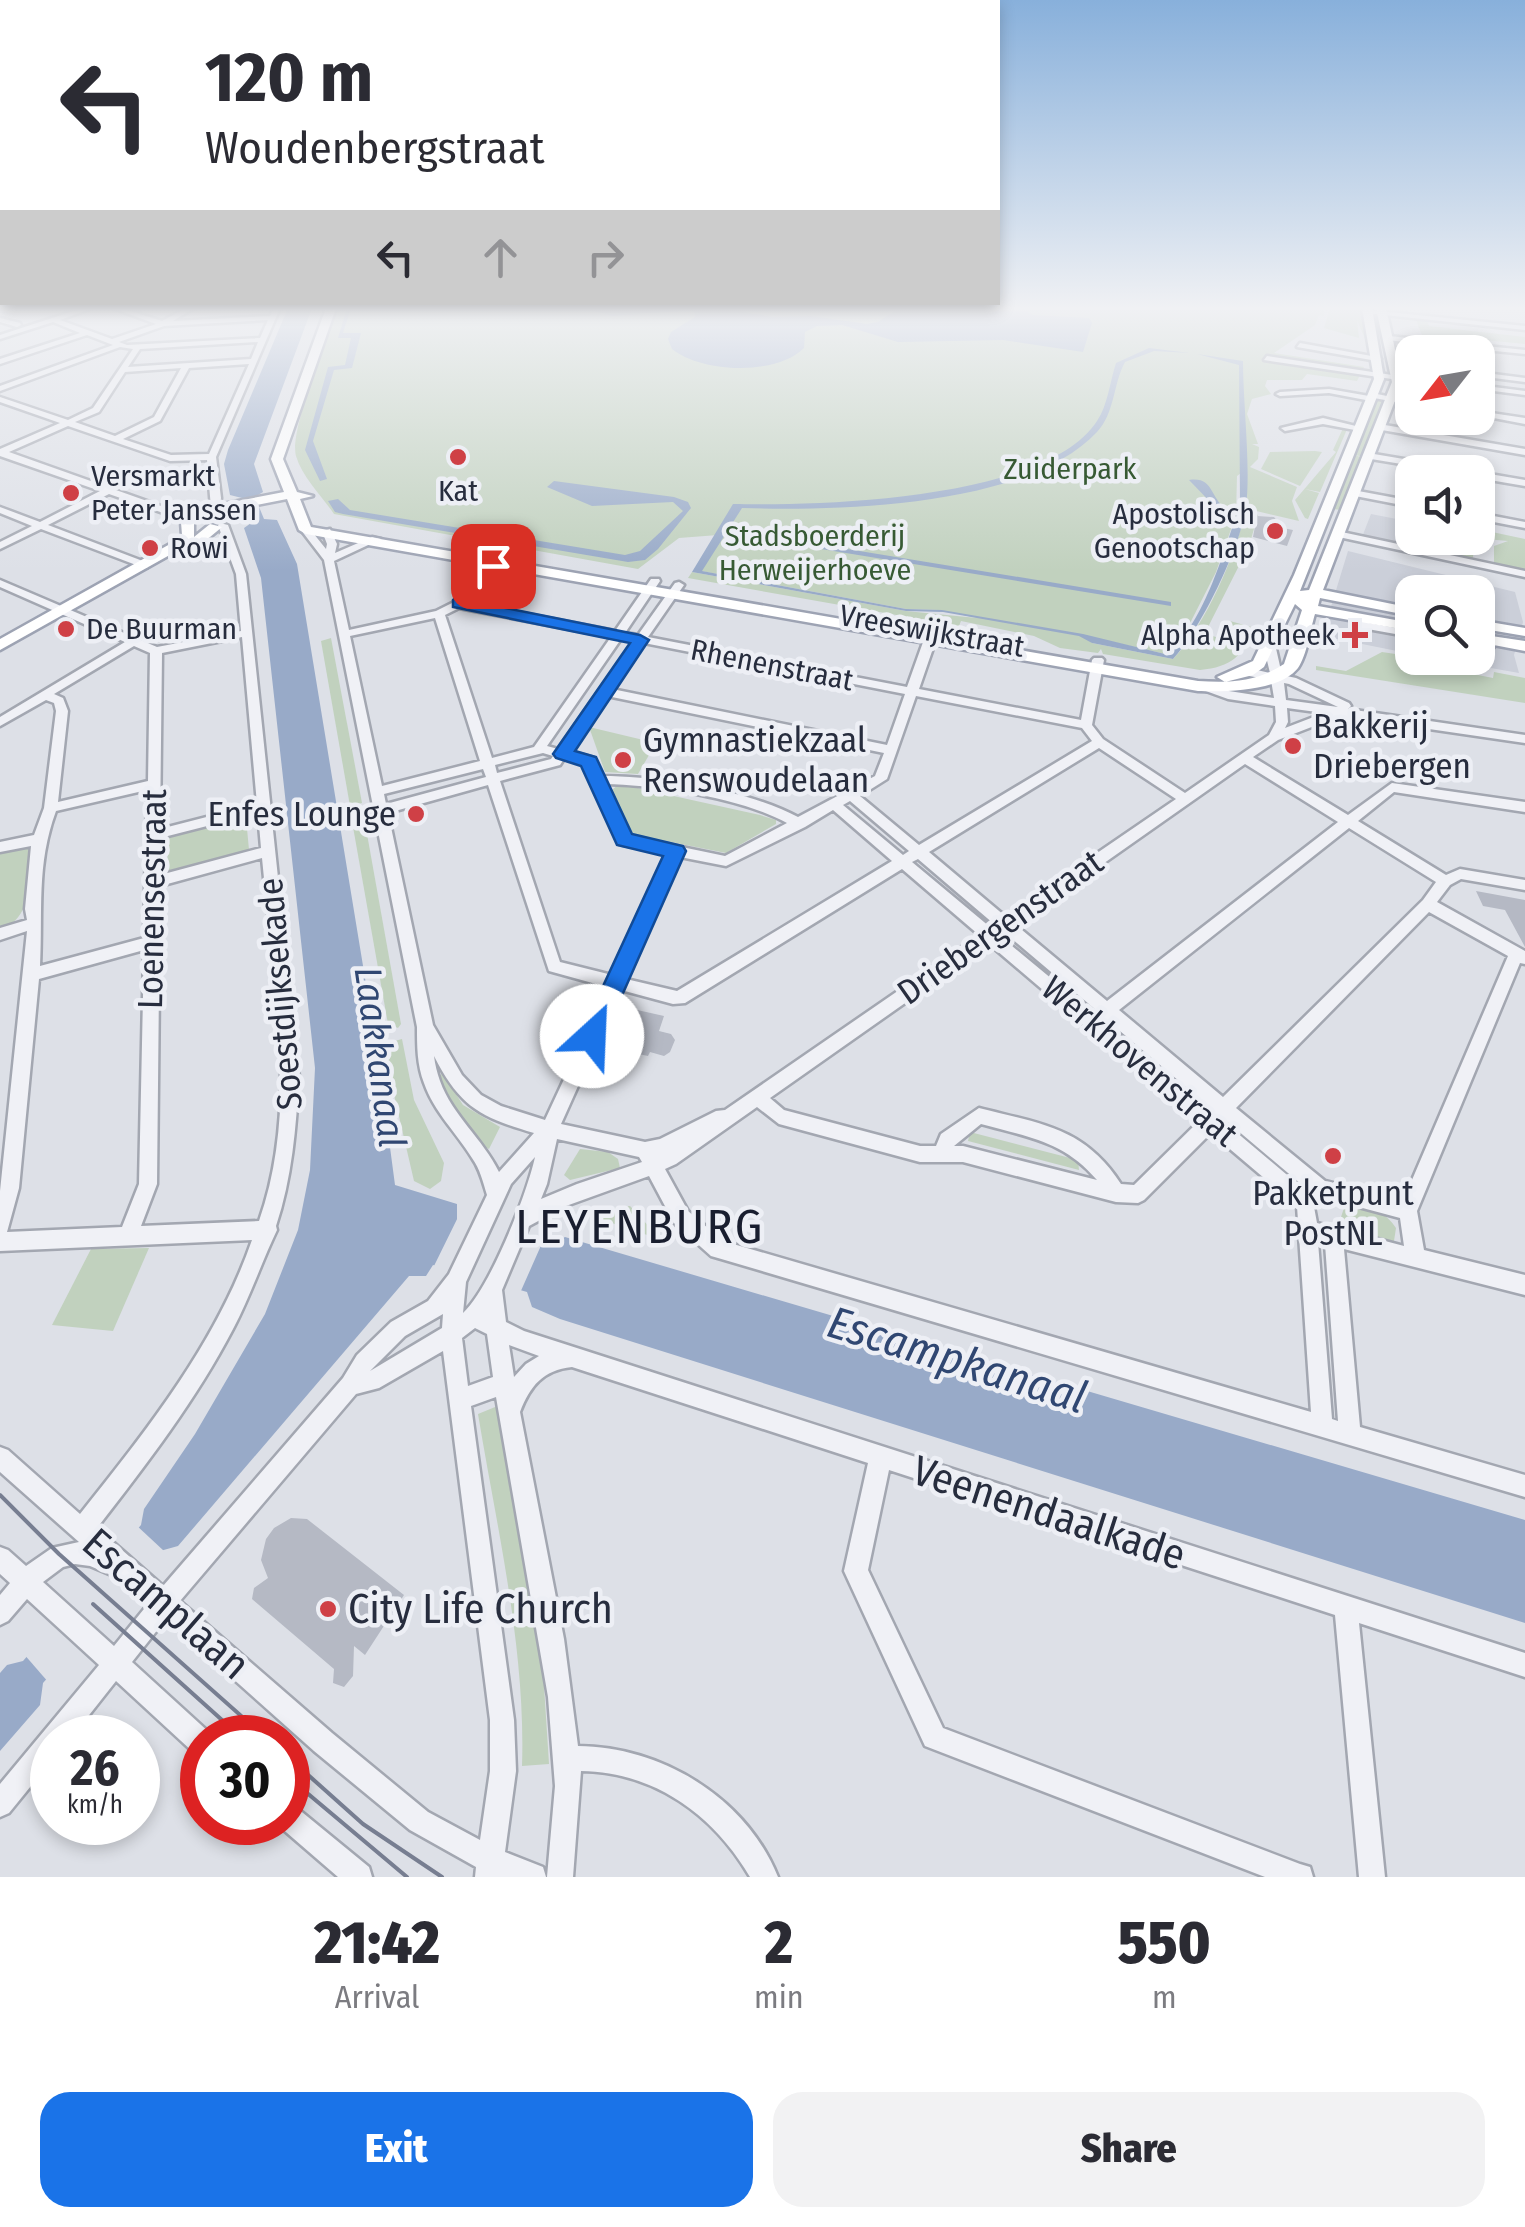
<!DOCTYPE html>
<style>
body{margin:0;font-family:"Fira Sans Condensed",sans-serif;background:#f2f2f3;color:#2b2b33;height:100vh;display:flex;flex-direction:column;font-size:38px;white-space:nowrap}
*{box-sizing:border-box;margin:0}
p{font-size:32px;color:#7c7c81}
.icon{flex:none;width:55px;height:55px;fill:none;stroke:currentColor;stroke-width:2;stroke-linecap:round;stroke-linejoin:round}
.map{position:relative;height:1877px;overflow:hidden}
.side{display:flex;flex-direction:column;background:#fff;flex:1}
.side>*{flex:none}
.banner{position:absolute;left:0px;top:0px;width:1000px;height:305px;box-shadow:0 5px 15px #0003;background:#fff;color:#2b2b33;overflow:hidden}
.needle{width:65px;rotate:239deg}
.buttons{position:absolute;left:1395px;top:335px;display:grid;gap:20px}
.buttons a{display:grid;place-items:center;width:100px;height:100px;border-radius:20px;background:#fff;box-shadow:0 5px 15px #0003;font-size:50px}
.speed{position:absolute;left:30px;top:1715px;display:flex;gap:20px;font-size:50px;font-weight:700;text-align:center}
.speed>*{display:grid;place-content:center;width:130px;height:130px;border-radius:50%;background:#fff;box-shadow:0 5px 15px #0003;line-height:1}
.speed small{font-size:25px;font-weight:400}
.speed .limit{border:15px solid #d22;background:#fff;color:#111}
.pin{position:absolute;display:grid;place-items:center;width:85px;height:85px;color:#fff;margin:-42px;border-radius:20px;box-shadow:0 5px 15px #0006}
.me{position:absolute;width:110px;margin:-55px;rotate:25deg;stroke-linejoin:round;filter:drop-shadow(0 0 8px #0008)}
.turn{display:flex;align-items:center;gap:35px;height:210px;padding:0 40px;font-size:45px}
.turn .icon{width:130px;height:130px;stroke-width:2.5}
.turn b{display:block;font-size:70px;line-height:85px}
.lanes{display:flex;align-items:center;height:95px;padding:0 40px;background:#0003;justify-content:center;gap:50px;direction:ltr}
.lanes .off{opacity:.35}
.eta{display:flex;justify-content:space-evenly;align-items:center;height:170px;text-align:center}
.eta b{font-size:60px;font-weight:800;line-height:70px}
.action{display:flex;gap:20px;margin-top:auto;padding:20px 40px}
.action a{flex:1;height:115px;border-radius:30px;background:#1a73e8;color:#fff;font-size:40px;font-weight:800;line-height:115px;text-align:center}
.action a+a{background:#f2f2f3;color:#2b2b33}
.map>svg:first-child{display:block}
.built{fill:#cbcfd9}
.green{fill:#c1d1be;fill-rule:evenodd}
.water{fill:#98aac8}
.pier{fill:#dde0e7}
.building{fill:#b5b9c4}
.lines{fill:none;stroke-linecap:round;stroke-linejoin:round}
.minor-casing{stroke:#a3a7b1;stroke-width:5}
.major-casing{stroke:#9da3b3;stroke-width:5}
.minor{fill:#f0f1f6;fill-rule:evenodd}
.major{fill:#fff;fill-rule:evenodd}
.tram{stroke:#777e91;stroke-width:4}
.route{fill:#1a73e8;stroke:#114b97;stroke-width:2.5}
.poi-dot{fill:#cf4046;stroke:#edeff5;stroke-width:4}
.labels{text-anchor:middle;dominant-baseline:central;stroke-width:9;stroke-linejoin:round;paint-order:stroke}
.far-park-label{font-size:30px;fill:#375a34;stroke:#edeff5}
.far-poi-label{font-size:30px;fill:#272d3e;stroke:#edeff5;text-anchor:start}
.far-street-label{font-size:30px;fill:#272d3e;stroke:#edeff5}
.poi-label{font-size:35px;fill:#272d3e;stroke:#edeff5;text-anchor:start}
.street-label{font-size:35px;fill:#272d3e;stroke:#edeff5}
.water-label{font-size:38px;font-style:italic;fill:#304772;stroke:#edeff5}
.near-street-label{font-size:42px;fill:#272d3e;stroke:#edeff5}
.near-poi-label{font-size:42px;fill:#272d3e;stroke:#edeff5;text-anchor:start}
.near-water-label{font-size:45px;font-style:italic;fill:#304772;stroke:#edeff5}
.near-quarter-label{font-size:48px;letter-spacing:2.5px;fill:#191e2f;stroke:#edeff5}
</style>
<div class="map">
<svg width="1525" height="1877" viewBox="0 0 1525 1877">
<rect width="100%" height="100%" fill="#dde0e7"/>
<g class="built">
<path d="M1371,514L1412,522L1409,546L1362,537Z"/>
<path d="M1348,551L1515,592L1523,622L1514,655L1519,673L1434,658H1478V592H1412V654L1322,636Z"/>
</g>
<g class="green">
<path d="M338,308H1324V316L1319,315L1315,325L1274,353L1364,367L1357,381L1307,374L1302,380H1267L1265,386L1271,394L1252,399L1247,414L1258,444H1252L1259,447L1258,459L1250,467L1297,487L1292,501L1299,521L1248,509L1258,515L1249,546L1205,633L1221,639L1230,621L1255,628C1242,656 1232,667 1200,670L1103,654L1101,649L1098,653L1060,648L1034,636L961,621L957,631L934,627L936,622L688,578L692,572L906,611L977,618L939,610L906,609L701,571L732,522L718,535L679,538L638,569L334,514C322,496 302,477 296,456C289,432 328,336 338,308ZM1245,470C1246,482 1248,497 1246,509C1236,555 1205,626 1173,659L1092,643L1087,636L1165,654L1181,641L1177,639L1184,635L1216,572L1236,515L1237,476Z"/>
<path d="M1330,308H1361L1366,341L1357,320L1359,338L1324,328Z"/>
<path d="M1416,320L1427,321L1429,326L1525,337V344L1433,335V339L1423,338Z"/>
<path d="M1381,398L1385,401L1364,457L1355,455L1363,458L1343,510L1331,509L1374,400Z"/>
<path d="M1344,426L1348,427L1320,492L1305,489L1319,493L1308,519L1305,518L1295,500L1336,452L1333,450Z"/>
<path d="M1270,452L1315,451L1322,452L1300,486L1261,469Z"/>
<path d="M1478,529L1525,539V570L1494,563V546L1508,541L1474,538L1473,558L1441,552L1442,538H1478Z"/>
<path d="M331,638L362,803L350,806L321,641Z"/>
<path d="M1382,652L1402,655L1403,660L1493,678L1494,672L1525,678V703L1316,670V666L1346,671Z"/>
<path d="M589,727L656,743L638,774L605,772Z"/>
<path d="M619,784L760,815L776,820V824L726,853L631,834L612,790Z"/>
<path d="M362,806L401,1024L398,1028L388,1024L350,810Z"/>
<path d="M246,818L249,850L167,871L168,837Z"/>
<path d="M19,847L28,849L31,857C28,886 32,918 0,930V849Z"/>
<path d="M402,1039L414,1100L444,1163L441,1181L430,1189L414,1181L385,1056L391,1042Z"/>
<path d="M443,1074L463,1105L500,1127L489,1149C465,1138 446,1100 439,1075Z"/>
<path d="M970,1132L1078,1160L1079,1170L968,1141Z"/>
<path d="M580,1149L608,1152L618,1159L620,1168L570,1180L564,1175Z"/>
<path d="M1353,1205C1372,1209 1385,1211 1396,1228L1394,1241C1373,1244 1351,1237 1341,1217L1344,1208Z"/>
<path d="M630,1206L654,1232L653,1237L594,1217L599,1210Z"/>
<path d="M149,1248L113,1331L52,1325L91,1249Z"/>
<path d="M500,1405L541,1639L549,1764L522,1766C526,1649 497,1529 478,1414Z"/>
</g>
<g class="water">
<path d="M288,308H312L254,464L263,492L255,497L264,519L277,520L297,564L378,1057L395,1185L457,1204V1219L547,1247L565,1237L1525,1520V1623L560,1319L532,1307L527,1292L433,1265L426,1276H409L178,1546L160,1551L43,1683L40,1705L0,1751V1673L7,1665L23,1661L141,1525L144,1509L195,1434L265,1314L298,1230L310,1170L315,1068L261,578L244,528L254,521L246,499L230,495L224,464L228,450Z"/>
<path d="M347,308H351L343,333H361L352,368L334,370L313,441L327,479L320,481L305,450L328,367L345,365L351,338H338Z"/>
<path d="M584,308H723L772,317L811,316L867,324L878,322L899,308L980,311L1023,308L1033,315L1089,318L1092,323L1083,352L1003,340L898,342L842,325L817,326L805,332L804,348C776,376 702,373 672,349L668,339L671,332L695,317L694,310L612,316Z"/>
<path d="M1149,348L1190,353L1154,351L1125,362C1113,384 1115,413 1097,432C1027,507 838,511 742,508L702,571L906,609L942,610L1083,634L1165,654C1202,630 1224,551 1238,510L1217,509L1189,480C1213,476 1210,497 1225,508L1240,505L1239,365L1197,354L1243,361C1243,404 1251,467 1246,507C1241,546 1200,631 1173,659L1092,643L1079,636L943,612L906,611L692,572L733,504C819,506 1046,500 1097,421C1108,405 1110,381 1116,363Z"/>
<path d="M554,481L674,497L688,502L691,508L658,549L645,560L628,562L343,514L335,512L328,501L338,499L350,510L625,555L640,551L683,511L673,502L592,506L547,487Z"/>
<path d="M768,536L1171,602V606L766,540Z"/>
</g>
<g class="pier">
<path d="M462,1209V1215L543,1241L520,1293L433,1268Z"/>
<path d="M135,1524L164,1551L49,1683L23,1653Z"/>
</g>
<g class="building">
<path d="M1257,516L1274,517L1283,528L1293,530L1287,546L1253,537Z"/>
<path d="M1476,891L1525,900V947L1505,910L1483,906Z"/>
<path d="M624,1007L664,1016L659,1031L671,1034L675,1040L670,1052L664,1056L650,1052L648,1056L606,1047Z"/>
<path d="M291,1518L307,1519L404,1595L365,1655L354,1646L353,1676L344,1687L333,1683L334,1669L252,1599L254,1588L268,1578L261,1560L266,1539L274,1528Z"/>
</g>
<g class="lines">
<defs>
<g id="minor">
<path d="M83,308H93L60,320L112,339L156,324L112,308H121L162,321L186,308H194L173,321L270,316L274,308H280L216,457L221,498L219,510L211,508L207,460L170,461L68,426L9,452L192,517V521H186L109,494L48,525L148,563V567L144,568L41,529L0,549V542L32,526L0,513V507L40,522L100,491L0,456V449L60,423L0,402V397L68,420L93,408L133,349L120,347L0,391V386L113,345L87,335L0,364V359L80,333L53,322L0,339V335ZM268,320L260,338L127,345L119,342L164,326ZM258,342L251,359L128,367L140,349ZM249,364L209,454L171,455L123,439L160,421L189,368ZM181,368L154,417L115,436L75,422L99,412L125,372Z"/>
<path d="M1368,310L1525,326V330L1366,313Z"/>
<path d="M0,318L20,323L21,325L17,327L0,322Z"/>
<path d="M1389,336L1525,350V354L1386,340Z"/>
<path d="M1300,343L1377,357L1381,359L1377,361L1297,347Z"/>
<path d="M1267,356L1412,378V382L1264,360Z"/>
<path d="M1396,362L1412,365V369L1393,366Z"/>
<path d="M1478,372L1525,378V382L1478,376Z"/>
<path d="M1478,385L1525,391V395L1478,389Z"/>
<path d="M1329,389L1369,396L1372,393L1412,401V405L1374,398L1371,401L1329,393L1280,396L1276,394L1280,392Z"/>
<path d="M1478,411L1525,418V424L1478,415Z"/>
<path d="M1323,418L1364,428L1360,431L1323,424L1285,431L1281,428Z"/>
<path d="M1379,424L1525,449V455L1376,429V425Z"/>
<path d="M1368,453L1463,469L1468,472H1450L1365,458V454Z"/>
<path d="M1478,472L1525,480V486L1478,478Z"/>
<path d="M1353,490L1412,501V507L1350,495V491Z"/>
<path d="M1478,513L1525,522V528L1478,519Z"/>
<path d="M220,523L228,525L246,574L299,1077C296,1128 292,1178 276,1226L277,1230C262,1261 250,1297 233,1329C196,1400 146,1465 97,1528L163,1586L343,1378L357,1355L391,1322L428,1301L449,1274L487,1195C483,1182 480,1169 472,1158C456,1132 434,1112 424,1083C417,1065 417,1046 417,1027L324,560L301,530L303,528H309L326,549L327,544L322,531L330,529L337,544L335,553L372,537L381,539L334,561L349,630L436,611L454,602L500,552L504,551L509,554L508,556L466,602L615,631L651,579H659L660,581L625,633L638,635L675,583L679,582L684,585L648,637L907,687L927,631L933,628L939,631L919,689L1081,720L1092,660L1094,658H1102L1104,660L1092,725L1103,739L1185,793L1269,735L1276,722L1275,706L1228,699L1192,686L1198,682L1229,691L1274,698L1271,680L1244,675L1242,672L1248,668L1270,673L1263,644L1269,641L1275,644L1282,675L1296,678L1349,703L1351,706L1348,709L1525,735V743L1340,716L1278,740L1253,757L1348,815L1392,783L1525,802V812L1394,792L1358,821L1446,875L1460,869L1525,880V890L1461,879L1450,885L1437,902L1525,951V964L1520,963L1417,1211L1424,1250L1525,1275V1295L1344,1249L1360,1427L1525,1475V1497L718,1258L711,1256L674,1223L649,1176L566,1206L529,1226L502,1290L506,1322L524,1331L1525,1653V1677L1359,1623L1385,1877H1359L1335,1615L889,1470L868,1570L943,1728L1300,1864L1310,1867L1313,1877H1265L925,1746L844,1571L868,1463L572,1367C543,1370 530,1386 520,1412L564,1639L578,1746C663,1747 746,1798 778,1877H750C713,1814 654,1772 581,1771L573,1877H547L555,1786L548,1697L496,1397L471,1406L514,1720L516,1771L505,1852L543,1867L546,1877H475L476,1867L410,1830L314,1751L166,1619L132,1662L211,1734L212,1738H202V1755L193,1752L116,1681L71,1738H52V1760L9,1813L0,1817V1784L99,1665L27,1599L8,1621L0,1625V1595L10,1583L0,1574V1547L8,1550L26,1566L52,1548L79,1542L0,1472V1447L8,1450L80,1514C147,1430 217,1342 252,1240L0,1251V1191L27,931L0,940V928L27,920L25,909L31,846L0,852V842L34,835L44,808L56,711L54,703L46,700L0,726V717L125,642L0,587V580L157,647L241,631L236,574L218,525ZM459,608L611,637L534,747L492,758L445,615ZM435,618L480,761L382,786L350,636ZM242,637L257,804L160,829L162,653ZM621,639L634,641L558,749L547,746ZM644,643L905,694L887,745L612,689ZM134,646L150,653L148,781L58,802L68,711L63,698L54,694ZM1284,683L1289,684L1338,707L1286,700ZM607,696L884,753L875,776L798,817C748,790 659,776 602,776L594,758L569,751ZM916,696L1082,728L1092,741L919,845L860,796L887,779ZM1287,708L1324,713L1285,728L1288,722ZM1099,748L1176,799L1005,916L929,852ZM543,753L553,756L551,759L497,773L495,765ZM564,759L584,764L619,844L668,854L612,975L560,962L500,781L560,765ZM1245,764L1338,822L1107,1001L1016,925ZM483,769L486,777L386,804L384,794ZM606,784C657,785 742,798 787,823L725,856L629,836ZM488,785L549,971L607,987L545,1120L501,1106L481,1095L462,1075L433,1025L388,813ZM147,790L144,938L40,966C43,911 36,865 56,811ZM850,801L909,851L903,855L843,805ZM833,810L892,861L677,991L626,979L680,857L726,866L805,827ZM258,813L261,848L160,875V838ZM1349,828L1436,882L1423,900L1223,1097L1119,1010ZM262,858C273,977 300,1105 259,1221L141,1226L157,1184L160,886ZM918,859L994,924L990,927L912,862ZM902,869L979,935L725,1110L716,1111L660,1139L645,1142L561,1124L621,990L673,1004L685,1003ZM1429,912L1508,956L1403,1201L1325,1181L1236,1108ZM1005,933L1096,1010L1093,1013L1000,936ZM989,944L1198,1122L1134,1185L1121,1184C1084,1127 1041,1124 979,1108L941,1134L936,1146H920L784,1110L770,1098ZM144,950L139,1184L122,1227L7,1232L19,1188L39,979ZM1107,1020L1212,1109L1210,1110L1103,1022ZM434,1056C460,1107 480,1117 534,1133L499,1172C483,1139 452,1115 440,1081C437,1073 435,1064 434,1056ZM757,1107L779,1124L920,1162H963L1116,1202L1138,1203L1144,1200L1211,1133L1297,1206L1311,1412L723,1241L688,1211L665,1169L676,1164ZM1224,1119L1314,1195L1400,1218L1404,1246L1317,1223L1312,1196L1223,1121ZM981,1124C1028,1137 1064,1141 1097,1180L963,1146H954ZM557,1139L639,1157L642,1162L577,1184L541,1199L547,1184ZM535,1157C527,1194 490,1288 463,1313L466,1282L511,1184ZM1318,1242L1325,1244L1338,1421L1332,1419ZM443,1314L442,1328L370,1371L405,1336ZM475,1328L487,1334L493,1377L468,1386L462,1338ZM509,1345L539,1356L526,1364L514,1377ZM443,1351L490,1720V1771L480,1840L428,1812L332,1733L180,1601L356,1394L379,1388ZM75,1564L90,1566L109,1574L113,1573L148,1604L114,1646L43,1582L63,1567Z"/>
<path d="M1337,531L1525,571V577L1334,536V532Z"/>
<path d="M1350,613L1369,623L1412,631V637L1362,628L1346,618L1345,616Z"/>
<path d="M1493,638L1499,641L1493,648L1478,649V643H1486Z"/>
<path d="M288,1804L297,1808L369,1867L372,1877H338L279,1826L277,1822H288Z"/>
</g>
<g id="major">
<path d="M326,308H336L283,459L297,492L313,496L300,499L311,527L1198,681C1230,683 1257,682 1284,664L1302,610L1295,604L1264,667L1253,675L1225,682L1217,677L1253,661L1294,575L1374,379L1362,308H1372L1384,379L1300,591L1309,590L1392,382L1376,308H1386L1402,382L1323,590L1412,608V616L1320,598L1318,606L1412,623V631L1315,614C1310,630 1307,655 1298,668C1279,692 1225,692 1198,691L306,534L299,530L287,499L201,516L194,523V537L210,524L222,527L186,557H176L175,552L0,650V639L179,539L182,535L181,522L192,510L284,492L271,459Z"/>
<path d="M1478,620L1525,628V636L1478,628Z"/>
<path d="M1478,634L1525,641V651L1478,642Z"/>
</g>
</defs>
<use href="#minor" class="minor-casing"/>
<use href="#major" class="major-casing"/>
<use href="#minor" class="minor"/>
<use href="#major" class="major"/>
<g class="tram">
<path d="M0,1495L59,1554L266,1738"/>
<path d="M93,1604L242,1738"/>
<path d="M288,1757L363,1824L442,1877"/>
<path d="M288,1777L407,1877"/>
</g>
</g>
<linearGradient id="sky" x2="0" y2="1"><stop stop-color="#88b0db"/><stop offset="0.54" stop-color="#f0f1f4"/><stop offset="1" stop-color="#f0f1f4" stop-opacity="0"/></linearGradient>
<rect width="1525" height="571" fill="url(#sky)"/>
<path class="route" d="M493,561L501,566L470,601L640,635L649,640L575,751L596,757L632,834L683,846L686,851L604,1036L601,1043L592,1047L583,1043L580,1036L663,856L617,845L581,766L556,758L553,754L630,643L453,607V600Z"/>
<g class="poi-dot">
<circle cx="458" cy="457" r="10"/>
<circle cx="71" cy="493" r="10"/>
<circle cx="1275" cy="531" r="10"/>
<circle cx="150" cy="548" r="10"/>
<circle cx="66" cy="629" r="10"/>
<path d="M1350 620h10v10h10v10h-10v10h-10v-10h-10v-10h10z"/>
<circle cx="1293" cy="746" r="10"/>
<circle cx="623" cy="760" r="10"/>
<circle cx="416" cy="814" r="10"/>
<circle cx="1333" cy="1156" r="10"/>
<circle cx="328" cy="1609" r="10"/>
</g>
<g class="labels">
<g class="far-park-label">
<text x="1070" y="469">Zuiderpark</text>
<text x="815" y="536">Stadsboerderij<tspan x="815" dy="34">Herweijerhoeve</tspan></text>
</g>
<g class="far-poi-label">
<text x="91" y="476">Versmarkt<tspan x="91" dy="34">Peter Janssen</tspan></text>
<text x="458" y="491" text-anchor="middle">Kat</text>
<text x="1255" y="514" text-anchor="end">Apostolisch<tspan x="1255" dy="34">Genootschap</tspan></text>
<text x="170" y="548">Rowi</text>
<text x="86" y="629">De Buurman</text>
<text x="1335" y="635" text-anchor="end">Alpha Apotheek</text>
</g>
<g class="far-street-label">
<text transform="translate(932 631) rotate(10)">Vreeswijkstraat</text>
<text transform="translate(772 665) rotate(11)">Rhenenstraat</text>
</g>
<g class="poi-label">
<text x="1313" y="726">Bakkerij<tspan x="1313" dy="40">Driebergen</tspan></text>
<text x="643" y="740">Gymnastiekzaal<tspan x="643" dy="40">Renswoudelaan</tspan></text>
<text x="396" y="814" text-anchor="end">Enfes Lounge</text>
<text x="1333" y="1193" text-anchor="middle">Pakketpunt<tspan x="1333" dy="40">PostNL</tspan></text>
</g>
<g class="street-label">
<text transform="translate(152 899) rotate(-89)">Loenensestraat</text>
<text transform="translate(1000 927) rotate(-35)">Driebergenstraat</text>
<text transform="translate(280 994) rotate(-95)">Soestdijksekade</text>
<text transform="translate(1140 1061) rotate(40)">Werkhovenstraat</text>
</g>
<g class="water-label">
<text transform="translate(380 1057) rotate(82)">Laakkanaal</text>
</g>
<g class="near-street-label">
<text transform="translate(1049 1513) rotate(18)">Veenendaalkade</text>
<text transform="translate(166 1604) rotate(41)">Escamplaan</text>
</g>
<g class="near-poi-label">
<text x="348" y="1609">City Life Church</text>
</g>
<g class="near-water-label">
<text transform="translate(957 1360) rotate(17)">Escampkanaal</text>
</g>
<g class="near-quarter-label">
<text x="640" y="1227">LEYENBURG</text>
</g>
</g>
</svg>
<div class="buttons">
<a><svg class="needle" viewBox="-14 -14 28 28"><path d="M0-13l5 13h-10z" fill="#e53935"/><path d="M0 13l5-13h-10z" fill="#7c7c81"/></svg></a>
<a><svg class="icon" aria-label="sound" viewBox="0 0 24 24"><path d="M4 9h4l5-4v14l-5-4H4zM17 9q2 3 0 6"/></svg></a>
<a><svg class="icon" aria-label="search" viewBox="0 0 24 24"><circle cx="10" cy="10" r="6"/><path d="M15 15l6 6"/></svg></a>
</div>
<div class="speed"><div>26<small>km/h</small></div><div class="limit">30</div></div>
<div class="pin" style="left:493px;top:566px;background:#d93025"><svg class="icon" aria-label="arrive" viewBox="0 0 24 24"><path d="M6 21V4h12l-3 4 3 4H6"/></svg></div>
<svg class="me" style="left:592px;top:1036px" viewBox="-20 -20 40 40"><circle r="19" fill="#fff"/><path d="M0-13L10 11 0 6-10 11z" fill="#1a73e8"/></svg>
<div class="banner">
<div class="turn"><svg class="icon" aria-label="left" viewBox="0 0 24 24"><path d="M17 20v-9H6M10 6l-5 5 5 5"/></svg><div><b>120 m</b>Woudenbergstraat</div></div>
<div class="lanes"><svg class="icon" aria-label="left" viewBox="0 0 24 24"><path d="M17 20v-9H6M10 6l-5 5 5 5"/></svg><svg class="icon off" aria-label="ahead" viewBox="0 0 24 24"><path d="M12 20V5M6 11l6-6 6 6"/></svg><svg class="icon off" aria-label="right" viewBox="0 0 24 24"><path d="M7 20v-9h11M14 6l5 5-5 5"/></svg></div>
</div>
</div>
<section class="side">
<div class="eta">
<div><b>21:42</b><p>Arrival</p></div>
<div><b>2</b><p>min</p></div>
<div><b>550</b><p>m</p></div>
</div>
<div class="action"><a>Exit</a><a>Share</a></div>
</section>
